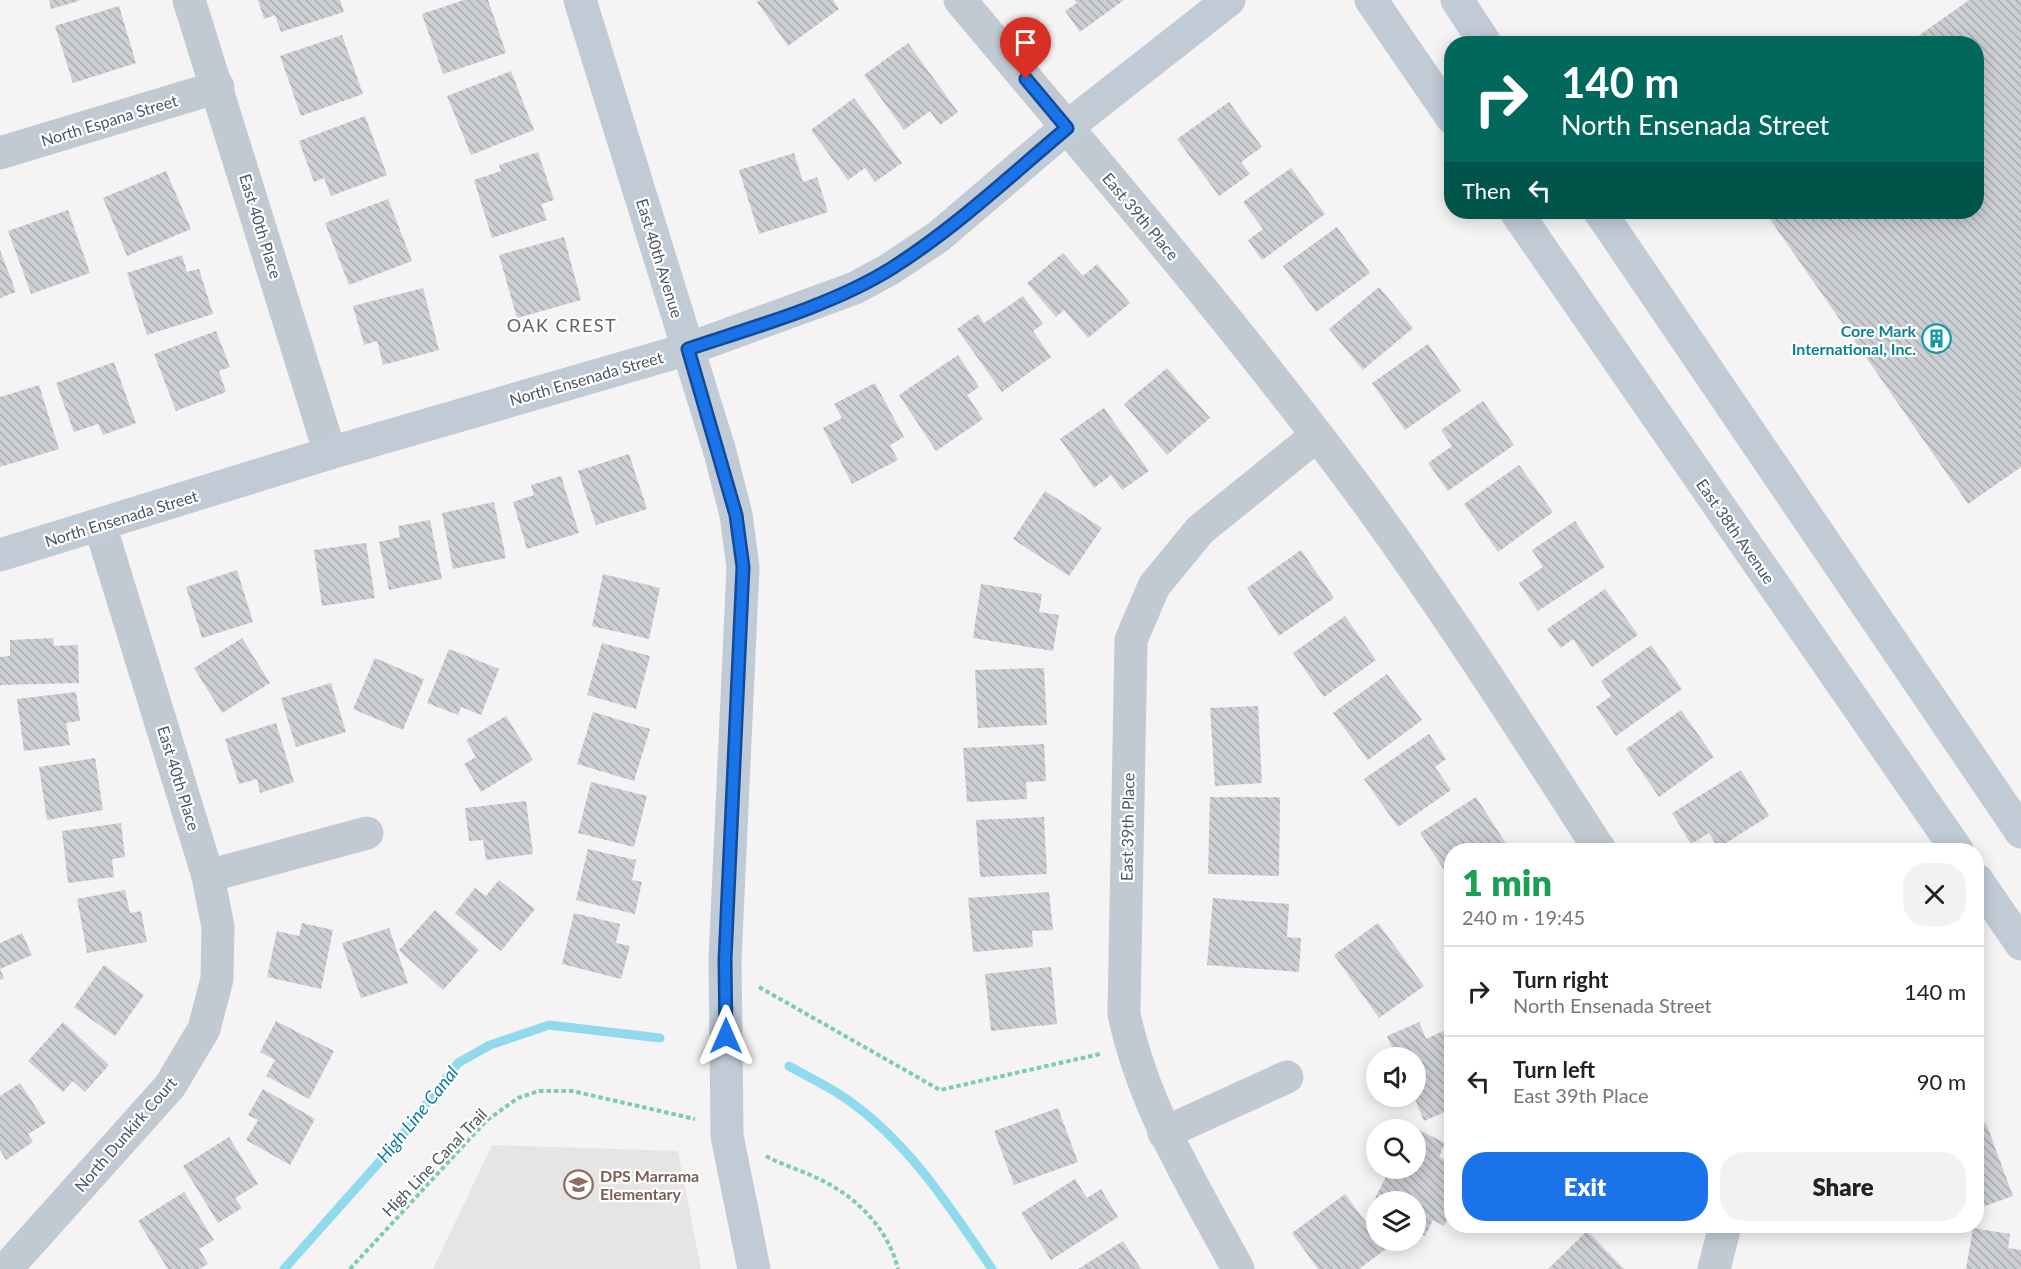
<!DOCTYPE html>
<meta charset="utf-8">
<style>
body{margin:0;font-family:Lato,sans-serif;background:#f2f2f2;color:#222;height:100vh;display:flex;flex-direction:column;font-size:22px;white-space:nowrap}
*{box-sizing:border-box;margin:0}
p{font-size:20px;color:#767676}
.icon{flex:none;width:33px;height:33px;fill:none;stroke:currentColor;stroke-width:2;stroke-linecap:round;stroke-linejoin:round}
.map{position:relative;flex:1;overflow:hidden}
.sheet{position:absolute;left:1444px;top:843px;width:540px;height:390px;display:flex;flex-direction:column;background:#fff;border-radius:24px;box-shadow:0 3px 15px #0003}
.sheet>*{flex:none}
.guide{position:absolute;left:1444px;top:36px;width:540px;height:183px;border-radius:24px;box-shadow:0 3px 15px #0003;background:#00695c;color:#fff;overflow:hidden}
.buttons{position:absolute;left:1366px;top:1047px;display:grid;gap:12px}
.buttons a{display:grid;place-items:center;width:60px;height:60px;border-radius:50%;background:#fff;box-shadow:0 3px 15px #0003;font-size:30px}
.pin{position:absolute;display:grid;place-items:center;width:51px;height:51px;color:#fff;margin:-62px -26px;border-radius:50% 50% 50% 0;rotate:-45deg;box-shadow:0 0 6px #0007}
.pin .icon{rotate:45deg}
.me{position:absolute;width:66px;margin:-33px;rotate:0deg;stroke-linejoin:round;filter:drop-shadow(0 0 4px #0008)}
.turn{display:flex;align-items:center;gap:21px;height:126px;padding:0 18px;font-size:27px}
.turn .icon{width:78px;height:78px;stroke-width:2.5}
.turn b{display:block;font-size:42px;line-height:51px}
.then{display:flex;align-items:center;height:57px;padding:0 18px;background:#0003;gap:12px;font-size:22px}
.round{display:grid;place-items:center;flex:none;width:63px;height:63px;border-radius:24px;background:#f2f2f2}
.head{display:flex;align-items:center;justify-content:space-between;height:102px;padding:0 18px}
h1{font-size:36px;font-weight:800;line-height:45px;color:#1e9e55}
.button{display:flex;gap:12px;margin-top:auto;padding:12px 18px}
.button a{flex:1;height:69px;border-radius:24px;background:#1a73e8;color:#fff;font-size:24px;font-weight:800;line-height:69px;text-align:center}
.button a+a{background:#f2f2f2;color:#222}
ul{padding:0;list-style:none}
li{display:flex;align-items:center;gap:18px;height:90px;padding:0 18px;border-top:2px solid #e0e0e0}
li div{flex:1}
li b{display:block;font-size:22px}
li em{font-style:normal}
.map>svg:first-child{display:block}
.education{fill:#e6e4e5}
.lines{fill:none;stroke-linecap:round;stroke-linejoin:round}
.stream{stroke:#90daee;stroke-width:9}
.building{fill:url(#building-back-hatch)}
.path{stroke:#7ad0a6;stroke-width:4;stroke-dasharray:4.5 3;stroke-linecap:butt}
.street{stroke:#c1cad2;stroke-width:33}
.secondary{stroke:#c1cbd6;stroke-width:33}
.route-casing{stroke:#114b97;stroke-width:15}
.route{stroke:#1a73e8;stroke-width:10}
.labels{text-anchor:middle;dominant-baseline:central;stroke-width:4.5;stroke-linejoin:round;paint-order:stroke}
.street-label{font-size:16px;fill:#4a5661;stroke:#fff}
.culture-label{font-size:16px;font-weight:bold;fill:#0d838f;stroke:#fff;text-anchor:end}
.education-label{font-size:16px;font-weight:bold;fill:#785e54;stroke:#fff;text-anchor:start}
.neighbourhood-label{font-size:18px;letter-spacing:1.5px;fill:#5f6368;stroke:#fff}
.water-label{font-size:18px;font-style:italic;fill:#0c7c9b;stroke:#fff}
</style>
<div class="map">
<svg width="2021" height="1269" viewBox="0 0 2021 1269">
<defs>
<pattern id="building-back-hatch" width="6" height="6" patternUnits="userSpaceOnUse" patternTransform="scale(1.5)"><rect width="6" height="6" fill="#cdcfd5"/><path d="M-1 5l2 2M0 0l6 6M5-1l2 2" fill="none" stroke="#a8abb0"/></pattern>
</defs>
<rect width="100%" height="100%" fill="#f5f3f3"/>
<path class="education" d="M492,1145L678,1151L701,1269H433Z"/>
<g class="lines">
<g class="stream">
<path d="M789,1066C808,1077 828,1086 845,1098C908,1141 950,1207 992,1269"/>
<path d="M284,1269L398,1141L458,1063L490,1045L549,1025L660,1038"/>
</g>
</g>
<g class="building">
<path d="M49,0H79V1L51,9Z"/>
<path d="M258,0H340L344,12L281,32L275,15L264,19Z"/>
<path d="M464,0H488L506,53L443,74L422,14Z"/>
<path d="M760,0H833L839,9L788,46L757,2Z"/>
<path d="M1074,0H1124L1080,32L1065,11L1077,3Z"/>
<path d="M1969,0H2021V467L1968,504L1765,212H1977V44H1907Z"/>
<path d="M119,6L136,63L73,83L55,26Z"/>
<path d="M342,35L363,94L301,116L280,56Z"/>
<path d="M908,43L958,112L940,125L930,111L904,130L864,75Z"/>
<path d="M511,71L534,130L471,155L447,96Z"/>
<path d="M854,98L902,163L875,182L865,168L848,180L811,130Z"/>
<path d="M1229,102L1262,147L1241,162L1250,174L1219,196L1177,139Z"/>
<path d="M365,116L387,175L331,196L324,178L314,182L299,141Z"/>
<path d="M538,152L554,200L541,204L547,220L492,238L474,180L501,171L499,165Z"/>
<path d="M794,153L803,182L817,177L828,212L759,234L739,170Z"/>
<path d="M1291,168L1325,214L1262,260L1248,240L1263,229L1243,202Z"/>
<path d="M166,171L191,229L127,256L103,198Z"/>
<path d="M388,199L412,261L349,285L325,223Z"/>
<path d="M68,210L90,273L31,294L8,231Z"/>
<path d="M1337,227L1370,273L1316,312L1283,266Z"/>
<path d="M564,237L581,300L517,318L499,255Z"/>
<path d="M0,250L16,292L0,298Z"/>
<path d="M1063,253L1083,276L1097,264L1130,303L1088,338L1064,310L1056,317L1027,283Z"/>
<path d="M182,255L187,272L199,269L213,314L147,335L127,273Z"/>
<path d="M1379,287L1413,328L1363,370L1329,329Z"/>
<path d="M423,288L439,350L383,365L377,341L364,345L353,306Z"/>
<path d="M1023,296L1043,324L1033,331L1051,357L1002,392L957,329L978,314L984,323Z"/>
<path d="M216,331L230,367L219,371L226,392L176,411L154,354Z"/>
<path d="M1428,344L1461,391L1405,430L1372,383Z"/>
<path d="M958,355L979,387L967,395L983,419L936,451L899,395Z"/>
<path d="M114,362L136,423L103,435L98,424L74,432L56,383Z"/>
<path d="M1167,368L1210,418L1167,455L1124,404Z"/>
<path d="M875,383L904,437L890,445L898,460L852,484L823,428L842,418L834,404Z"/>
<path d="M39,385L59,449L0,467V397Z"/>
<path d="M1483,401L1514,445L1448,491L1428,463L1452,446L1441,430Z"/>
<path d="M1104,408L1149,471L1122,490L1111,475L1094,488L1060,439Z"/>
<path d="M629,454L647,509L596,525L578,471Z"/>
<path d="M1519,465L1553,512L1498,552L1464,504Z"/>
<path d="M561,476L579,533L527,549L513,502L534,495L531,485Z"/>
<path d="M1045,491L1102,528L1069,576L1013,539Z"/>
<path d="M494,502L506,558L453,569L442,513Z"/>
<path d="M430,520L442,579L389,590L379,542L400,537L398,526Z"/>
<path d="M1575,521L1605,567L1538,611L1519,583L1543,567L1532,550Z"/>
<path d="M366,543L375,598L322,606L314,550Z"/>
<path d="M1301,550L1334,598L1279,636L1247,588Z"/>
<path d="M237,570L253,622L202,638L186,587Z"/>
<path d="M603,574L660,588L649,639L592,626Z"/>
<path d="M981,584L1042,594L1039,612L1059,615L1053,651L973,638Z"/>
<path d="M1605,589L1638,635L1592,667L1573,639L1561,648L1547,629Z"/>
<path d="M1345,616L1376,660L1324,697L1293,653Z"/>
<path d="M53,638L54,646L78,645L79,683L0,685V657L10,656V640Z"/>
<path d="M242,638L270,683L222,713L194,668Z"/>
<path d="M602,643L650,656L636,709L587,695Z"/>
<path d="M1651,645L1682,689L1616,736L1596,707L1611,696L1601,681Z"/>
<path d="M449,649L499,669L481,715L461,707L458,715L427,703Z"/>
<path d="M375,658L424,679L403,730L353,709Z"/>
<path d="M1044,668L1047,725L978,728L975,670Z"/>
<path d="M1387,674L1422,720L1368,760L1333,713Z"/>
<path d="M331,683L346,732L296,747L281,698Z"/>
<path d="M76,692L80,721L66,723L70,745L24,751L17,699Z"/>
<path d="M1258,706L1262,783L1215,786L1210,708Z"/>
<path d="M1681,710L1714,757L1659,797L1626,749Z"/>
<path d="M593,712L650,729L634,781L577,764Z"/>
<path d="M506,716L533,760L481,792L464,764L476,757L466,740Z"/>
<path d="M276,723L294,782L260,793L257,779L239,784L225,739Z"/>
<path d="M1429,734L1446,759L1435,767L1451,790L1398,827L1364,779Z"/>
<path d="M1044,744L1046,781L1026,782L1027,799L967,802L963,748Z"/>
<path d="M95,758L103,810L47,820L39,767Z"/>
<path d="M1741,770L1769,816L1718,848L1709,833L1691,844L1672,813Z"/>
<path d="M591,782L647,796L634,847L578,833Z"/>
<path d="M1210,797H1280L1279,876L1208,874Z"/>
<path d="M1476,797L1507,845L1498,850H1452V882L1420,833Z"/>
<path d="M526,801L533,854L486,860L483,840L469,841L465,808Z"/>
<path d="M1044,817L1047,874L980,877L976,820Z"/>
<path d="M121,823L125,857L112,859L114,877L68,883L62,831Z"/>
<path d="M588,849L636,860L632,880L642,882L635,914L576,900Z"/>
<path d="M499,880L535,909L501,951L455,913L475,888L486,896Z"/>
<path d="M125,890L130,913L141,911L147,942L87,953L77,899Z"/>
<path d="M1049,892L1053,930L1032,931L1033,947L973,952L968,898Z"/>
<path d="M1213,898L1289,904L1287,937L1301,938L1299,972L1207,965Z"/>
<path d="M435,910L479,950L443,990L399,950Z"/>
<path d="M574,913L620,924L616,943L630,946L621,979L562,964Z"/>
<path d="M302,923L333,930L321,989L267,977L277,931L299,936Z"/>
<path d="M1378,923L1424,986L1379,1018L1334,955Z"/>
<path d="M389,928L408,983L361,998L342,943Z"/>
<path d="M22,933L32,955L0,969L4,978L0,980V943Z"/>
<path d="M104,965L144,995L115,1036L74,1007Z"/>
<path d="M1051,967L1057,1024L991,1031L985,974Z"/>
<path d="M276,1021L334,1051L309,1099L266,1076L275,1060L260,1052Z"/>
<path d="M63,1022L109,1065L85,1092L73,1081L63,1092L28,1061Z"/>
<path d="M1419,1022L1426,1039L1452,1027V1109L1424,1121L1414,1096H1416V1058H1397L1387,1036Z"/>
<path d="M20,1083L46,1123L28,1134L33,1142L6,1160L0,1150V1096Z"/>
<path d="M263,1089L315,1119L290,1165L246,1140L258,1120L248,1115Z"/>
<path d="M1058,1108L1078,1162L1014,1185L994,1131Z"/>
<path d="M1986,1123L2013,1196L1977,1209V1126Z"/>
<path d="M1411,1126L1445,1143L1439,1157L1452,1163V1176L1445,1190L1452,1194V1210L1444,1226L1433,1220L1425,1236L1416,1232V1202H1377V1213L1370,1209L1390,1168H1416V1130H1409Z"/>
<path d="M229,1137L258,1184L235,1198L242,1208L218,1223L183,1166Z"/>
<path d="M1075,1179L1087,1198L1101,1189L1118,1217L1051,1260L1021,1213Z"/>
<path d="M184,1192L214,1240L199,1249L208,1264L199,1269H168L138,1221Z"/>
<path d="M1345,1194L1386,1249L1359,1269H1318L1292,1233Z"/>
<path d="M1973,1228L2010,1234L2008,1248L2021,1250V1269H1966Z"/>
<path d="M1587,1231L1624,1269H1548Z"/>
<path d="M1123,1241L1141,1269H1078Z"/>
</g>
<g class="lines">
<g class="path">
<path d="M759,987L940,1090L1100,1054"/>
<path d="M766,1156C782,1165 801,1170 817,1178C856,1196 888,1228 898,1269"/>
<path d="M350,1269L486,1121L518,1098L539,1091H572L695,1119"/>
</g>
<g class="street">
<path d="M189,0L330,453"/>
<path d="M960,0C1099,166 1240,329 1368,503C1450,616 1525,734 1600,850"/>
<path d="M0,153L218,87"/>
<path d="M208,876L367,833"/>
<path d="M1164,1133L1287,1077"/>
<path d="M6,1269L170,1086L204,1029L217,979L218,927L208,876L100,525"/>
<path d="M1238,1269C1193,1185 1144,1108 1124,1014L1131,640L1154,586L1200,530L1316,436"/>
<path d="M1714,1269L1725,1226"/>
</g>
<g class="secondary">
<path d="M580,0L720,452L736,515L743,567L725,960L726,1036L727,1136L754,1269"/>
<path d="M1371,0L1452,118"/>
<path d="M1457,0L1486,44"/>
<path d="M1516,212L1957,850"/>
<path d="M1600,212L2021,832"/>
<path d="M0,555L330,453L688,349L855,288L890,269L938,237L1067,127L1229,0"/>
<path d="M1977,880L2021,944"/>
</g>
</g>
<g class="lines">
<defs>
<path id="route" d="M726,1036L725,960L743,567L736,515L688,349C754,327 833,305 892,268C955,228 1010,176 1067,128L1026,79"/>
</defs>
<use href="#route" class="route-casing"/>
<use href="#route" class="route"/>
</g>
<defs>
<symbol id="building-ring" viewBox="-11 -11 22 22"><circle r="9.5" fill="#fff" stroke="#0f9aa8" stroke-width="1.5"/><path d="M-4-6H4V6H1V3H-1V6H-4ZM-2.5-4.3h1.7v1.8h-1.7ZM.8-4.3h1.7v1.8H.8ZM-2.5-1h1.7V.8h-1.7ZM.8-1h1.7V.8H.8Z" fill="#0f9aa8"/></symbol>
<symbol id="school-ring" viewBox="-11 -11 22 22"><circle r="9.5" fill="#fff" stroke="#8d6e63" stroke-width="1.5"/><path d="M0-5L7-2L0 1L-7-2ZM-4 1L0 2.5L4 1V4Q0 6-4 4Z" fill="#8d6e63"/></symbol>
</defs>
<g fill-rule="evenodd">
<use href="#building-ring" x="1920" y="322" width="33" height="33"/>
<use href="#school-ring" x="562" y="1168" width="33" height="33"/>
</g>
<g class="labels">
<g class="street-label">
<text transform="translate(109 120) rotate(-17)">North Espana Street</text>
<text transform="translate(1141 216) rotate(50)">East 39th Place</text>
<text transform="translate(261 226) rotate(73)">East 40th Place</text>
<text transform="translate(660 258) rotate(73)">East 40th Avenue</text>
<text transform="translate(586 378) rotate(-16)">North Ensenada Street</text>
<text transform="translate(121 518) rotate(-17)">North Ensenada Street</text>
<text transform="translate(1736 531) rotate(55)">East 38th Avenue</text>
<text transform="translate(179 778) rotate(73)">East 40th Place</text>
<text transform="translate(1127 827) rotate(-89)">East 39th Place</text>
<text transform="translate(125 1134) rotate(-49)">North Dunkirk Court</text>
<text transform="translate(434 1162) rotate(-46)">High Line Canal Trail</text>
</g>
<g class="culture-label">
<text x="1916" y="330">Core Mark<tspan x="1916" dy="18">International, Inc.</tspan></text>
</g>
<g class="education-label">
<text x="600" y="1175">DPS Marrama<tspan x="600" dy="18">Elementary</tspan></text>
</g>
<g class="neighbourhood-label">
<text x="562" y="325">OAK CREST</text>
</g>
<g class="water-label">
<text transform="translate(417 1114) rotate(-51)">High Line Canal</text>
</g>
</g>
</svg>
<div class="buttons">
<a><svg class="icon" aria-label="sound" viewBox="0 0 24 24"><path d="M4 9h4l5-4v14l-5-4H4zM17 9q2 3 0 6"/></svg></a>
<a><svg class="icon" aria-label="search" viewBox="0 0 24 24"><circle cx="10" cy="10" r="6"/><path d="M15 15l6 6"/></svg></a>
<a><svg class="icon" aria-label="layers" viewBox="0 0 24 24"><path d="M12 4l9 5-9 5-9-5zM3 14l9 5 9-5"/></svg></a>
</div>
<div class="pin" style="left:1026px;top:79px;background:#d93025"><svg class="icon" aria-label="arrive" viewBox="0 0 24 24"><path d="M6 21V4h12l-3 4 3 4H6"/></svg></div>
<svg class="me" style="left:726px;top:1036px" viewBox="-20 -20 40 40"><path d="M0-17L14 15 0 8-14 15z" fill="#1a73e8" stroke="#fff" stroke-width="4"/></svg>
<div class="guide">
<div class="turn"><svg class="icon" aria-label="right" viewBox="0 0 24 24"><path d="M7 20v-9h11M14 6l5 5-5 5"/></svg><div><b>140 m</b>North Ensenada Street</div></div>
<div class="then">Then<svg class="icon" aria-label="left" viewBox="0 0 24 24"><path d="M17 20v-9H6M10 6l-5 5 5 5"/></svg></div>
</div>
<section class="sheet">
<div class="head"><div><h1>1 min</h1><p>240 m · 19:45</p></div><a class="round"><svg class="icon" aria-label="close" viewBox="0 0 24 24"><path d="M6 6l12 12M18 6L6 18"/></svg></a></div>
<ul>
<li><svg class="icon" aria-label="right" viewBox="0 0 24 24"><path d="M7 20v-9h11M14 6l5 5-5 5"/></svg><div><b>Turn right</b><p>North Ensenada Street</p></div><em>140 m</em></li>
<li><svg class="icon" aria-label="left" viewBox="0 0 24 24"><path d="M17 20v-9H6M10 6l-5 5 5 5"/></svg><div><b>Turn left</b><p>East 39th Place</p></div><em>90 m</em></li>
</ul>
<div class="button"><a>Exit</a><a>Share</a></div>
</section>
</div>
